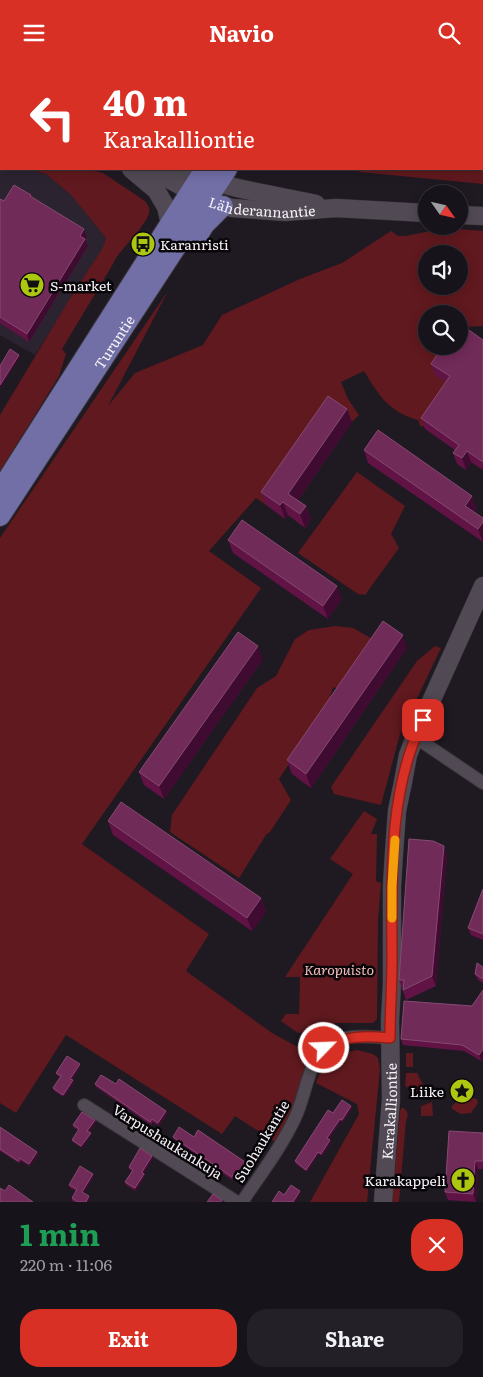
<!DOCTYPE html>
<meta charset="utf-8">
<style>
body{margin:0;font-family:Literata,serif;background:#242027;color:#f1f3f6;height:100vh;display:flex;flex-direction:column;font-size:19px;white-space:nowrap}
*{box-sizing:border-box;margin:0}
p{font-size:16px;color:#9e9ea2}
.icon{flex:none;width:28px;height:28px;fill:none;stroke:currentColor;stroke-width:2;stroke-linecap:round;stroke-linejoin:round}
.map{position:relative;height:1137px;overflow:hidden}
.details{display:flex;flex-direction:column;background:#17131a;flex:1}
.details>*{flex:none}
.top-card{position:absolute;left:0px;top:0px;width:484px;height:105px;box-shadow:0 2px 12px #0003,0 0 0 1px #363239;background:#d93025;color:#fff;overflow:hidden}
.needle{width:32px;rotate:124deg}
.controls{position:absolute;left:418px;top:120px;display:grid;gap:10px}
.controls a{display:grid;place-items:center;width:50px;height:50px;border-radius:50%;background:#17131a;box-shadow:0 2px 12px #0003,0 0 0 1px #363239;font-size:25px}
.pin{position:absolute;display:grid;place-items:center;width:42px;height:42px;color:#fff;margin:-21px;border-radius:10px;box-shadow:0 2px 8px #0006}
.me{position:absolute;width:55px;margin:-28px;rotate:66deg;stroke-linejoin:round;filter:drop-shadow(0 0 4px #0008)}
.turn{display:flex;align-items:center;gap:18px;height:105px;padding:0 20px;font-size:22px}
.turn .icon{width:65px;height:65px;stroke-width:2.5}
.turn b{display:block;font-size:35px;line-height:42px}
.round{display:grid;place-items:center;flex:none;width:52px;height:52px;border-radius:20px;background:#242027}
.summary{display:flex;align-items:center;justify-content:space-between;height:85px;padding:0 20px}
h1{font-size:30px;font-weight:700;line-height:38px;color:#1e9e55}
.action{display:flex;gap:10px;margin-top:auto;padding:10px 20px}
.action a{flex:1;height:58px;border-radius:20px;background:#d93025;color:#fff;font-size:20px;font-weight:700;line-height:58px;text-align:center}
.action a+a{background:#242027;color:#f1f3f6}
header{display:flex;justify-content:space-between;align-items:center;height:65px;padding:0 20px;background:#d93025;color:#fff;font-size:22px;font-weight:700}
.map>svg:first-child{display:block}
.built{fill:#2c2330}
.green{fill:#60191e;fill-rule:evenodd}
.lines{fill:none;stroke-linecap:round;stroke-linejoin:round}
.street-casing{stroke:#38343a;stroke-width:14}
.secondary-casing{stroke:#38343a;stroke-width:19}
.primary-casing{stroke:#38343a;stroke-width:22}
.street{stroke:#514a54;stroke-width:12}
.secondary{stroke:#514a54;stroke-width:18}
.primary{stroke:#716fa6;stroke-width:20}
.wall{fill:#611346}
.shaded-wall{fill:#400b30}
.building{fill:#712b59;stroke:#864a72}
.route-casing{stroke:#8d1f18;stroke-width:12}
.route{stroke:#d93025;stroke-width:9}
.slow{stroke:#f59e0b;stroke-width:9}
.labels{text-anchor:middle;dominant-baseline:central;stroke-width:5;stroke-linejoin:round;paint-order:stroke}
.street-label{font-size:14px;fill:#f6f2f8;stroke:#080609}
.poi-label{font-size:14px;fill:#f6f2f8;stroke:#080609;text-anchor:start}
.park-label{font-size:14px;font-style:italic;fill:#f3bdbb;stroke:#080609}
</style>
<header><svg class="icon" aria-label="menu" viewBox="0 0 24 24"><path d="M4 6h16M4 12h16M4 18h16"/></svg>Navio<svg class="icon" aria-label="search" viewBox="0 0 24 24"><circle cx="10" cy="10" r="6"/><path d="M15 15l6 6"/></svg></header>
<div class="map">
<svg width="483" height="1137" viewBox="0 0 483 1137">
<rect width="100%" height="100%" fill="#1f1922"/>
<g class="built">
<path d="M0,0H256L1,1V53Z"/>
<path d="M0,89L1,104H28L46,109L71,130L106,173L102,184L35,290L0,270Z"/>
</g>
<g class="green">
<path d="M372,0H483V119L359,107L360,104H482V1Z"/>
<path d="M28,104H85L103,108L145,136C146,137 149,142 149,143C153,156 118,185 113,199L62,284L66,289L59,311L0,406V350L69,235L102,184L106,173L71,130L46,109Z"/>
<path d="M445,163L483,166V261L459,262V249H426V281H430L437,287L446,281L454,323L432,362L420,361L418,355C389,347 379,331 364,306L341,317L348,334L359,350L266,440L256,433L209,486L261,523L82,779L209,869L186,906L272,968L309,988L290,1054L275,1077L235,1051L222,1069L66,970L16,1048L0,1038V473L168,226L108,341L135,308L203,280L222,250L300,214L342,198L391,166L398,171H406ZM426,189H459V221H426Z"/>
<path d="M357,407L405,441L391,469L399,483L365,530L358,529L298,488Z"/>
<path d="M335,561L353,563L376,576L341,625L333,622L327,642L279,714L291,735L270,767L266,770L239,813L170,767L172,750L257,623L276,611L295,574L309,565Z"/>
<path d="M435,581L441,583L400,669L381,740L334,729L331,722L417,596Z"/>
<path d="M364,746L377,754L371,769H377L376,816L381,818L378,855L377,954L373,958H335L320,966L298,968L281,956L286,949H299L300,912H285L353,809L330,794Z"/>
<path d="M357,985L373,989L378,993L380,1004L367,1137H310L359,1049L357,1039L316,1018L324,998L339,989Z"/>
<rect x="406" y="988" width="7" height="14"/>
<path d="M406,1008H417L424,1022L416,1027L405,1021Z"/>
<path d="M473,1033L477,1034L478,1038L471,1048L461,1049L452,1044V1041L456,1037H464Z"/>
<path d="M432,1037L433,1051H421V1041Z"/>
<path d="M402,1042L406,1045L408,1050L406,1056L399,1137H392L400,1046Z"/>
</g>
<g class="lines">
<defs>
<g id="street">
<path d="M20,1V0"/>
<path d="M0,12L1,7"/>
<path d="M415,672L483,718"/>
<path d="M84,1040L237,1137"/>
<path d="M242,1137C260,1110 281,1083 295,1053C305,1033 308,999 324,983C340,968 370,971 390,973"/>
</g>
<g id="secondary">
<path d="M0,57H1"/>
<path d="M0,74H1"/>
<path d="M131,104L156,125L166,142L170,159"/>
<path id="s1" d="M150,104L207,135L232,143L285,147L336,143L426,148"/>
<path d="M182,104C224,124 271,129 316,139"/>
<path d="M459,150L483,151"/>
<path id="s2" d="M383,1137L391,1034L390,955L392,919V821L394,788L397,746L403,717L408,690L415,672L483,521"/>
</g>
<g id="primary">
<path d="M269,1V0"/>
<path d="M289,1L290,0"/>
<path d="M198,170L204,160L223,141"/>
<path d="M0,426L205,104"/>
<path id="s3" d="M0,451L227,104"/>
</g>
</defs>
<use href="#street" class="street-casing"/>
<use href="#secondary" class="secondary-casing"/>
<use href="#primary" class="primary-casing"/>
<use href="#street" class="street"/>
<use href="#secondary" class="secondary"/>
<use href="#primary" class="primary"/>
</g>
<g class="wall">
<path d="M31,130L32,132L87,172L85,174L88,181L29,277L0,258V134L4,136Z"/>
<path d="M483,275V405L471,397L466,405L457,399L453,388L455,385L425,364L421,353L446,317L435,310L431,299Z"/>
<path d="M352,357L298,435L306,441L311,454L305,463L288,450L285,454L266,440L261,427Z"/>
<path d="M364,385L477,444L474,447L483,477L368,398Z"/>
<path d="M228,475L342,534L328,554L233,488Z"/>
<path d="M407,583L311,723L292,709L287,695Z"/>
<path d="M263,594L164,734L144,720L139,707Z"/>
<path d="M108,756L261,833L266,847L252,866L113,770Z"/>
<path d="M447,790L436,921L406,935L399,915Z"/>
<path d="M483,824V875L471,870L468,863Z"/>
<path d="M483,902V918L478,915L475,909Z"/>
<path d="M483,925V993L481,996L464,986L403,980L401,974L472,941Z"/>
<path d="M80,1002L72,1015L74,1018L64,1032L54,1026L53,1023L60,1012L57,1010L56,1008Z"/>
<path d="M95,1019H116L166,1046L167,1049L159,1061L153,1057L151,1060L96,1022Z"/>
<path d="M351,1041L352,1044L343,1057L341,1056L329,1074L331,1078L322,1091L319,1089L307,1107L296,1099L295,1096Z"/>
<path d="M95,1055L96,1057L89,1067L91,1070L82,1083L73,1077L72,1075L79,1065L74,1063L73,1060Z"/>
<path d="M0,1062L38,1090L30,1101L21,1096L19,1098L0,1086Z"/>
<path d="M483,1068V1104H478L476,1137L448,1135L445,1127Z"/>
<path d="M173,1072H194L251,1101V1104L242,1117L234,1112L232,1115L174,1074Z"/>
<path d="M152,1091L153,1093L144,1108L145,1111L136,1126L126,1120L125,1117L132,1106L129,1104V1102Z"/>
<path d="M94,1111L84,1128L90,1134L88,1137H74L72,1136V1133L76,1126L70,1123L69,1120Z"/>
</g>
<g class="shaded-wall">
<path d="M84,164L87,172L85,174L88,181L29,277L27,269Z"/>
<path d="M19,290L20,292L0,324V320Z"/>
<path d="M347,344L352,357L293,442L288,429Z"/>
<path d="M467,386L471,397L466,405L462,393Z"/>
<path d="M472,431L477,444L470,454L465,441Z"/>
<path d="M283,437L288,450L285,454L280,440Z"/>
<path d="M306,441L311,454L305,463L300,449Z"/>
<path d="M483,457V477L478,464Z"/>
<path d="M337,521L342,534L328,554L323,541Z"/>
<path d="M403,570L407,583L311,723L306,709Z"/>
<path d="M258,581L263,594L164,734L159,721Z"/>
<path d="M444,781L447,790L436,921L432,911Z"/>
<path d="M261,833L266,847L252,866L247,853Z"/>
<path d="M483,984V993L481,996L479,990Z"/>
<path d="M80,999V1002L71,1017L70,1014Z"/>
<path d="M73,1015L74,1018L64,1032L63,1030Z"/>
<path d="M351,1041L352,1044L343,1057L342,1055Z"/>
<path d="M166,1046L167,1049L159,1061L158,1058Z"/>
<path d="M340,1054L341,1056L328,1075L327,1073Z"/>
<path d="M95,1055L96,1057L88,1068L87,1066Z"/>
<path d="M91,1068V1070L82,1083L81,1081Z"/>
<path d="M330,1075L331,1078L322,1091L321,1089Z"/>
<path d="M37,1087L38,1090L30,1101L29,1099Z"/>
<path d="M318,1087L319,1089L307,1107L306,1105Z"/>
<path d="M152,1091L153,1093L143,1110L142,1107Z"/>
<path d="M475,1096L478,1104L476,1137L473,1129Z"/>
<path d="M251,1101V1104L242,1117L241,1115Z"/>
<path d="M93,1109L94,1111L83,1130L82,1127Z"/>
<path d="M144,1109L145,1111L136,1126L135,1123Z"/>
<path d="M300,1126L301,1128L296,1137H293Z"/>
<path d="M89,1131L90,1134L88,1137H86Z"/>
</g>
<g class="building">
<path d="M14,120L31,130L30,131L84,164L80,171L85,174L27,269L0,252V134L4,136Z"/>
<path d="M459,258L483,275V397L467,386L462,393L453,388L459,380L421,353L450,311L431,299L443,281H459Z"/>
<path d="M10,284L19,290L0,320V301Z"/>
<path d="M328,331L347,344L288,429L306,441L300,449L283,437L280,440L261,427Z"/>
<path d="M378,365L472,431L465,441L483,453V457L478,464L364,385Z"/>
<path d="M242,455L337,521L323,541L228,475Z"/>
<path d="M383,556L403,570L306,709L287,695Z"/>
<path d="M238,567L258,581L159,721L139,707Z"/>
<path d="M121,737L261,833L247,853L108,756Z"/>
<path d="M409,774L433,776L444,781L432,911L403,925L404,915H399Z"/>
<path d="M483,824V869L468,863Z"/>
<path d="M477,898L483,902V914L475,909Z"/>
<path d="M483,925V984L479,990L462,980L401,974L404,936L472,941Z"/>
<path d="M67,991L80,999L70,1014L73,1015L63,1030L53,1023L61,1011L56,1008Z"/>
<path d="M101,1010L116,1019L119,1014L166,1046L158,1058L152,1054L150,1057L95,1019Z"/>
<path d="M342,1035L351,1041L342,1055L340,1054L327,1073L330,1075L321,1089L318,1087L306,1105L295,1096L328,1045L333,1048Z"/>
<path d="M82,1047L95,1055L87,1066L91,1068L81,1081L72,1075L79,1064L73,1060Z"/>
<path d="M0,1062L37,1087L29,1099L20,1093L18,1096L0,1084Z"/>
<path d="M179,1062L194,1072L198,1065L251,1101L241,1115L233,1109L232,1112L173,1072Z"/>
<path d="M449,1066L483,1068V1096H475L473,1129L445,1127Z"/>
<path d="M140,1083L152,1091L142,1107L144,1109L135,1123L125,1117L133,1105L129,1102Z"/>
<path d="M80,1101L93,1109L82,1127L89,1131L86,1137H78L72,1133L77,1124L69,1120Z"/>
<path d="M9,1120L33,1137H0V1123L5,1126Z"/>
<path d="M291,1120L300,1126L293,1137L290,1136L289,1137H272L279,1126L284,1130Z"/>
<path d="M213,1129L222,1135L221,1137H207Z"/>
</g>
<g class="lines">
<defs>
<path id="route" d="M324,983C344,970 367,971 390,973C390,947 392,922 392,896C392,816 387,728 423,655"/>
</defs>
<use href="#route" class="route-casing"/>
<use href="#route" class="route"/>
<path class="slow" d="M392,853V821L395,775"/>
</g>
<defs>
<symbol id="bus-disc" viewBox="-11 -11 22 22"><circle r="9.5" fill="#adc60f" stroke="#080609"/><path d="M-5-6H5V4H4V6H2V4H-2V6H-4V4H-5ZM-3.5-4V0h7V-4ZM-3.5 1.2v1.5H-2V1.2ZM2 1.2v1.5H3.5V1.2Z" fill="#111"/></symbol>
<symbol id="supermarket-disc" viewBox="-11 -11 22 22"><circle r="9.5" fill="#adc60f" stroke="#080609"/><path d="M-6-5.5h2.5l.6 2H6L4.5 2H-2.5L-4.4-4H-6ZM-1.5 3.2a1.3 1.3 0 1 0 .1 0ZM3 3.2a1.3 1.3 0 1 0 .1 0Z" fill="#111"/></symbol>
<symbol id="sight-disc" viewBox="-11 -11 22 22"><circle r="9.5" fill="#adc60f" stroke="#080609"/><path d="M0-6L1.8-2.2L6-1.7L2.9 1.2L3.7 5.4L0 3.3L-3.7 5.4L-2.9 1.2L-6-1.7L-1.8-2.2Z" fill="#111"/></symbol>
<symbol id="church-disc" viewBox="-11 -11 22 22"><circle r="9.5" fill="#adc60f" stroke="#080609"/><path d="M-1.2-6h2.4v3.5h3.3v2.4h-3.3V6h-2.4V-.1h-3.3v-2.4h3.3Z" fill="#111"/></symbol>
</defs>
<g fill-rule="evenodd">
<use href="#bus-disc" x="129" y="165" width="28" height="28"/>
<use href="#supermarket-disc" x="18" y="206" width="28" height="28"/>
<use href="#sight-disc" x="448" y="1012" width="28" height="28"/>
<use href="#church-disc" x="449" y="1101" width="28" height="28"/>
</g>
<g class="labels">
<g class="street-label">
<text stroke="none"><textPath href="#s1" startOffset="121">Lähderannantie</textPath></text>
<text stroke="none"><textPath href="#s3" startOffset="208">Turuntie</textPath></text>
<text stroke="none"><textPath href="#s2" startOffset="91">Karakalliontie</textPath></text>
<text transform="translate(168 1076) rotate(32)">Varpushaukankuja</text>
<text transform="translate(261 1076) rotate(-59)">Suohaukantie</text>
</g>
<g class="poi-label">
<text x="160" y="179">Karanristi</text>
<text x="50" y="220">S-market</text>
<text x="444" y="1026" text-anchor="end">Liike</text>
<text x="446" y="1115" text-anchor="end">Karakappeli</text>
</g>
<g class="park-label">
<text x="339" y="904">Karopuisto</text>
</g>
</g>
</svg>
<div class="controls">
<a><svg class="needle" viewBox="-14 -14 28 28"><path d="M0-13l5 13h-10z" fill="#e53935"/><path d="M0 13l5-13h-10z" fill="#9e9ea2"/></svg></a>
<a><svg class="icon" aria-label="sound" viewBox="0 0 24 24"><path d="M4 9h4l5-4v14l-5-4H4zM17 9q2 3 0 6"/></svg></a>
<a><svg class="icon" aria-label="search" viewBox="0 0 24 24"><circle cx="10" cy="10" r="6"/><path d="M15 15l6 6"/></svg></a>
</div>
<div class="pin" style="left:423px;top:655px;background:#d93025"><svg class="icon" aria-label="arrive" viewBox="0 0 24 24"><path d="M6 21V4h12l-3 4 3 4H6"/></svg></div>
<svg class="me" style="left:324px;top:983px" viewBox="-20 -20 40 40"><circle r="17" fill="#d93025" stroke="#fff" stroke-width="3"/><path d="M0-11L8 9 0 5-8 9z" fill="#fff"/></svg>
<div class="top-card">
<div class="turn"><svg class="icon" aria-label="left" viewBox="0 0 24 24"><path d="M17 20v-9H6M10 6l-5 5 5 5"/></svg><div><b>40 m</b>Karakalliontie</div></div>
</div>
</div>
<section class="details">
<div class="summary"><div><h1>1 min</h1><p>220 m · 11:06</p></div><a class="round" style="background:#d93025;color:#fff"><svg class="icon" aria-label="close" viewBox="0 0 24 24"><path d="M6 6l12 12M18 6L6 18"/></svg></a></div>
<div class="action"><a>Exit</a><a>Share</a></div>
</section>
